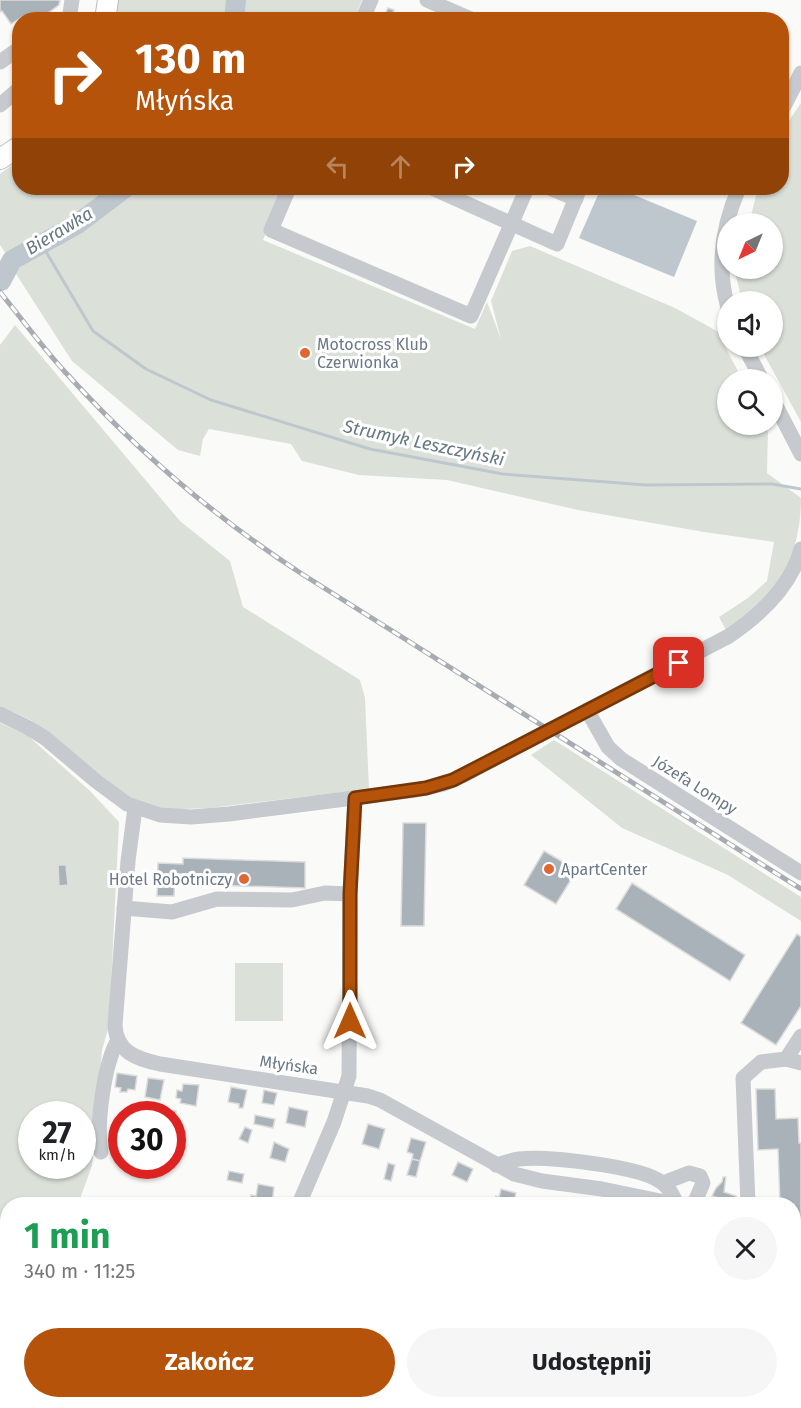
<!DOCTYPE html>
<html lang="pl">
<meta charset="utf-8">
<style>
body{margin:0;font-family:"Fira Sans",sans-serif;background:#f6f6f6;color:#202124;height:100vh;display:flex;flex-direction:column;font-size:22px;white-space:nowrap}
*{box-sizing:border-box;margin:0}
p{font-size:20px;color:#757577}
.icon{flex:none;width:33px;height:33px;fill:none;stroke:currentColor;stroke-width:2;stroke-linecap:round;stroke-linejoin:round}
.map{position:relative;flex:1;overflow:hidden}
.side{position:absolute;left:0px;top:1197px;width:801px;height:212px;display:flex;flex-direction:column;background:#fff;border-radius:24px 24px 0 0;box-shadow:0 2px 4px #0004}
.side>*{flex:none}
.guide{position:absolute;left:12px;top:12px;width:777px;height:183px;border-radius:24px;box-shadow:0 2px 4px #0004;background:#b45309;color:#fff;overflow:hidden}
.needle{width:39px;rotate:223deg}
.fabs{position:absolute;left:717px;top:213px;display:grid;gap:12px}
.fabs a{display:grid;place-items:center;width:66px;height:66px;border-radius:50%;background:#fff;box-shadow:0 2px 4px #0004;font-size:30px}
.speed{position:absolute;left:18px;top:1101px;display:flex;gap:12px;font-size:30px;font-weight:700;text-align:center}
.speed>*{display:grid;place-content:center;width:78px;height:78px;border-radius:50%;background:#fff;box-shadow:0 2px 4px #0004;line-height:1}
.speed small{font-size:15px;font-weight:400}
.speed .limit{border:9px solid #d22;background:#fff;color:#111}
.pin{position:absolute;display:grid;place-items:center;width:51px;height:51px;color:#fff;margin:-26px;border-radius:12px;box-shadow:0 3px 9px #0006}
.me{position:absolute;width:66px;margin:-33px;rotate:0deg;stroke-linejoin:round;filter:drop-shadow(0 0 4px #0008)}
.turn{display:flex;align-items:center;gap:21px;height:126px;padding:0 24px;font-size:27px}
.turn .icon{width:78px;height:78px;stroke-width:2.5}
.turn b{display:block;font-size:42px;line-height:51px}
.lanes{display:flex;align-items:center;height:57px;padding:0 24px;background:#0003;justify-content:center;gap:30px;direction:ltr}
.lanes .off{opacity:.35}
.round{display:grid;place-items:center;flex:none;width:63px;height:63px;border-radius:32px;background:#f6f6f6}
.headline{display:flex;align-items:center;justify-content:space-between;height:102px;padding:0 24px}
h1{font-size:36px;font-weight:700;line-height:45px;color:#1e9e55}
.button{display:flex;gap:12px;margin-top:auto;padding:12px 24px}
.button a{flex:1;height:69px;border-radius:36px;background:#b45309;color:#fff;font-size:24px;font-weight:700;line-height:69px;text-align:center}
.button a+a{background:#f6f6f6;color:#202124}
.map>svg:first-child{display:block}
.green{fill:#dbe1d9;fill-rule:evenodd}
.water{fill:#bec7cd}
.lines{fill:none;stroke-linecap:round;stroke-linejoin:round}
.stream{stroke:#bec7cd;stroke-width:3}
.river{stroke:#bec7cd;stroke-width:20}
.building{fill:#aab2b9;stroke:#dcdcda;stroke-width:1.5}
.major-casing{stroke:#b9bdc1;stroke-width:22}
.minor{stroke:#c6c9cd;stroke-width:15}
.major{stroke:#fff;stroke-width:20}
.rail-casing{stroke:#a7acb2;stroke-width:5}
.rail{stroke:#fff;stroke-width:3;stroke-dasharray:9;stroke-linecap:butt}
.route-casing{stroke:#753606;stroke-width:15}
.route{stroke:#b45309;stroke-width:10}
.poi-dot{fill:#e06732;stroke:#fff;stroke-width:2}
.labels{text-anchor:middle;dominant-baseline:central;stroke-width:6;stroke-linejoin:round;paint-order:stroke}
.poi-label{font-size:16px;fill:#6a7888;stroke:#fff;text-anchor:start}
.street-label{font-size:16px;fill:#6a7888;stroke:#fff}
.water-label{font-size:18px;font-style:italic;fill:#667983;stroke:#fff}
</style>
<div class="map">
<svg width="801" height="1408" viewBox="0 0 801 1408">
<rect width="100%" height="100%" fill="#fafaf8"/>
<g class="green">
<path d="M110,0H362L354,19L109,20Z"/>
<path d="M801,103V422L760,347L772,346V302L742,301L736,276L738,269L772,268V224L749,223L758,188H782V131Z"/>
<path d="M19,160L20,188H285L263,240L475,329L487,302L501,339L491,301L512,251L530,246L675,308L717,331L742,379L728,380V424L764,425L768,432L767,473L801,498C801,539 788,580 757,609C748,617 736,623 726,630L719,617L748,598L767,581L774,542L704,532L578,510L447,480L359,475L302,461L291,444L209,429L203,439L200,456L178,450L72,361L16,274L14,265L0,245V174Z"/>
<path d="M15,325L180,521L230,561L243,607L360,680L365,698L369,789L210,808L157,810L136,803L31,720L0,706V345Z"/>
<path d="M0,723L27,735L90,791L119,822L109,1026L102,1050L92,1166L78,1204H8V1401H27V1404L32,1403V1408H0ZM32,1114H82V1166H32Z"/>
<path d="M554,740L801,897V921L728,875L622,828L531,755Z"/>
<rect x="235" y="963" width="48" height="58"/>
<path d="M222,1401H431L428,1408H237Z"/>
<path d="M657,1401H698L704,1408H662Z"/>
</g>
<path class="water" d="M601,188H617L697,221L674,277L579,238Z"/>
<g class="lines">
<path class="stream" d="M42,245L93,331L146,369L211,400L370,449L503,474L646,485L772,484L801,489"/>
<g class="river">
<path d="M234,20L236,0"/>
<path d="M1,281L12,260L76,225L125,188"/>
</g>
</g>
<g class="building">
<path d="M0,0H60L59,5L38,20H25L23,16L11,24L2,11L0,12Z"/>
<path d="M388,8L394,10L390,20H385L383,19Z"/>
<path d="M403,823H426L424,926H401Z"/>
<path d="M544,851L577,870L556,904L524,885Z"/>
<path d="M183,858L305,862V888L183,884V874H175L174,896H157L158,863L183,864Z"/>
<path d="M58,865H66L68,885L59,886Z"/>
<path d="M632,883L745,955L730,981L616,909Z"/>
<path d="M797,934L801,937V1006L776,1045L741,1023Z"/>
<path d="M117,1073L137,1076L135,1090L128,1089L127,1092H120L121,1088L115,1087Z"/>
<path d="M148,1078L164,1080L160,1100L145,1097Z"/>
<path d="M183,1084L199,1085L196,1106L180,1103L181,1099L176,1098L177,1090L182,1091Z"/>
<path d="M231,1087L247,1090L243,1108H239V1104L228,1102Z"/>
<path d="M756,1089H775L776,1119L798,1118L799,1143H801V1309L794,1310V1204H780L778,1149L758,1150Z"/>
<path d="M264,1090L277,1093L274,1105L262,1103Z"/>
<path d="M289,1107L308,1111L305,1127L286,1123Z"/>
<path d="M153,1108L164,1110L163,1114H152Z"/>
<path d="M165,1109L176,1111L174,1122L172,1114H164Z"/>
<path d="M255,1115L275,1119L273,1128L254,1124Z"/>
<path d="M114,1122L122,1123V1133L113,1132Z"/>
<path d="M368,1124L385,1129L379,1149L362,1144Z"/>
<path d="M245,1127L252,1130L248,1143L239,1139Z"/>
<path d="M411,1138L426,1142L420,1161L412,1159L413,1154L407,1152Z"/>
<path d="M274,1142L289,1149L285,1162L270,1158Z"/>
<path d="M412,1159L420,1161L416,1177L407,1175Z"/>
<path d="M458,1162L473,1169L467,1182L452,1175Z"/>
<path d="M388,1163L395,1165L391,1181L384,1179Z"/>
<path d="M229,1171L244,1174L242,1183L227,1180Z"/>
<path d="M723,1177H726L724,1192L736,1196L735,1204L718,1202L719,1198L712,1196L716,1188L722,1182Z"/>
<path d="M258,1184L274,1187L272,1204L250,1200L251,1195L256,1196Z"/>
<path d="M501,1189L516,1193L513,1204L494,1203L496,1196L499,1197Z"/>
<path d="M532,1198L542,1200L540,1204H530Z"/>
<path d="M801,1366V1383L794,1378Z"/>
<path d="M71,1401H94L93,1408H74L75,1402Z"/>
<path d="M733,1401H755V1403L733,1405Z"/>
</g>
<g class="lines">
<defs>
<g id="major">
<path d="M105,20L108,0"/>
<path d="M0,159L20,146"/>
</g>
</defs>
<use href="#major" class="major-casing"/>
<g class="minor">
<path d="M427,0L473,20"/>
<path d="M69,20L72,0"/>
<path d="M362,20L371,0"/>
<path d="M0,62L20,48"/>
<path d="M0,105L20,88"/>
<path d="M782,110L801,73"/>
<path d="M289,188L271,230L471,316L527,188"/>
<path d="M432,188L557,244L580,188"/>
<path d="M550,188L576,199"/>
<path d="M728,308C716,266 722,227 739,188"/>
<path d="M744,346L762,380"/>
<path d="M772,398L801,454"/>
<path d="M587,710L608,747L621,759L801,873"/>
<path d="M0,714L27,727L45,738L96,781L127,804L160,815L191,817L229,814L416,790L444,784L462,776L729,636C760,615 791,587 801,549"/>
<path d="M135,808L128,861L115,1025C116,1052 137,1059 160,1064L368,1096L380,1100L514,1174L542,1181L602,1189L675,1204"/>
<path d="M124,908L172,912L217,899L292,900L325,893L350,894"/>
<path d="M786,1059L801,1063"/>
<path d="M101,1152C96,1124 104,1064 118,1040"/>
<path d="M496,1165C504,1163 511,1160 519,1159C547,1156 640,1166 661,1182C669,1187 673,1196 677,1204"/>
<path d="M663,1183L689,1173L700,1176L703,1183L694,1204"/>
<path d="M299,1204L334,1122L349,1076L350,894L355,798"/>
<path d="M748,1204L743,1078L761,1062L786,1059L801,1036"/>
<path d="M211,1401L222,1408"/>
<path d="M767,1401L772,1407L775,1408"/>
</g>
<use href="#major" class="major"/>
<defs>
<path id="rail" d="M0,292C22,319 43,348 66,373C135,449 216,518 302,574L801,889"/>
</defs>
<use href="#rail" class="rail-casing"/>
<use href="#rail" class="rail"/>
</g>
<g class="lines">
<defs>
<path id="route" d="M350,1021V894L355,798L426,788L453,780L679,663"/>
</defs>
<use href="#route" class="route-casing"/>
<use href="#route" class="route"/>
</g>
<g class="poi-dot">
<circle cx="305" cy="353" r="6"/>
<circle cx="549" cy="869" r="6"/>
<circle cx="244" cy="879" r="6"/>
</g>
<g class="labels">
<g class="poi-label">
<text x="317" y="344">Motocross Klub<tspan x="317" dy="18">Czerwionka</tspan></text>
<text x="561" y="869">ApartCenter</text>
<text x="232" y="879" text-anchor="end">Hotel Robotniczy</text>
</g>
<g class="street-label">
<text transform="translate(695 785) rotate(32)">Józefa Lompy</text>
<text transform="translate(289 1065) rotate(8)">Młyńska</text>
</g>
<g class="water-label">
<text transform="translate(59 231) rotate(-31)">Bierawka</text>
<text transform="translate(424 443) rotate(12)">Strumyk Leszczyński</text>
</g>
</g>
</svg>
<div class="fabs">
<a><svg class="needle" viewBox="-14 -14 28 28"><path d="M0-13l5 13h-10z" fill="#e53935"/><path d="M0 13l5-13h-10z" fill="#757577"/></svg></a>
<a><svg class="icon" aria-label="sound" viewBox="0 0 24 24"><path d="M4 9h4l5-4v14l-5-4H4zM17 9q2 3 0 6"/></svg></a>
<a><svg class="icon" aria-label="search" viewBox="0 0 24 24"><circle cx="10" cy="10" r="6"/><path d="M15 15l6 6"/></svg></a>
</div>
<div class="speed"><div>27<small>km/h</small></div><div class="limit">30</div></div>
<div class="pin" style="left:679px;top:663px;background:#d93025"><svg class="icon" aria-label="arrive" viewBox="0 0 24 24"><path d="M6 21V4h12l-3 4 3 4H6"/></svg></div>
<svg class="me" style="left:350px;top:1021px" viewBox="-20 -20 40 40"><path d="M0-17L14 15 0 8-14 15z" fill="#b45309" stroke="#fff" stroke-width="4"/></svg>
<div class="guide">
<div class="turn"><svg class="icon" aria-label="right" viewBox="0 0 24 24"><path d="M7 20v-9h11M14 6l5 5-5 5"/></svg><div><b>130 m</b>Młyńska</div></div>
<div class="lanes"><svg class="icon off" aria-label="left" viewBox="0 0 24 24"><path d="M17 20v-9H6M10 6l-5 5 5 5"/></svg><svg class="icon off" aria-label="ahead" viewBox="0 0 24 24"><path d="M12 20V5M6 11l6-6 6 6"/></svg><svg class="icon" aria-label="right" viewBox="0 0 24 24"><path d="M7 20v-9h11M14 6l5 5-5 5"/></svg></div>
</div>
<section class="side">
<div class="headline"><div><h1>1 min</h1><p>340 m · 11:25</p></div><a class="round"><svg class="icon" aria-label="close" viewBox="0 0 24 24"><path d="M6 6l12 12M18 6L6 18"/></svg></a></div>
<div class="button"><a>Zakończ</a><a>Udostępnij</a></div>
</section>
</div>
